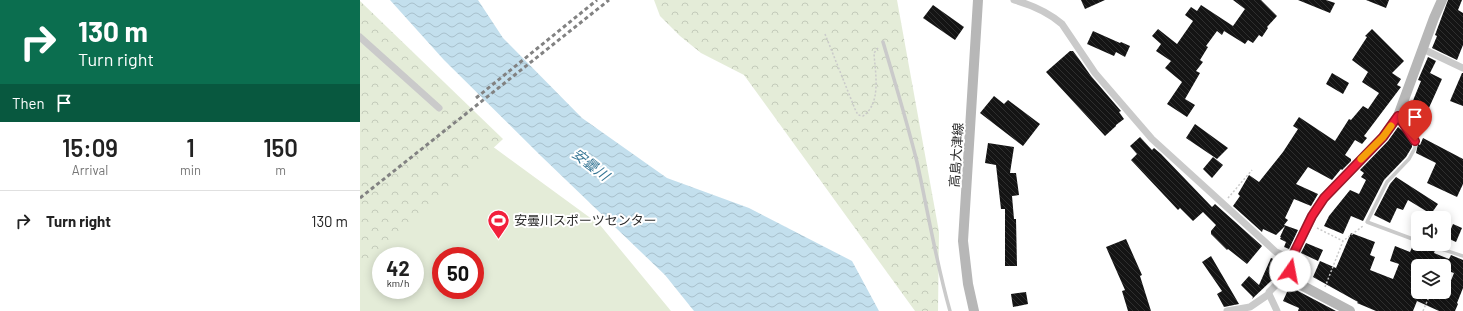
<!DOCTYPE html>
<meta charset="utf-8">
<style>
body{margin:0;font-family:Barlow,"Noto Sans JP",sans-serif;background:#f6f6f6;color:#222;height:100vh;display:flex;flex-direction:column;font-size:15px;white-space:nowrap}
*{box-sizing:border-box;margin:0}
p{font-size:13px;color:#767676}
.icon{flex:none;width:22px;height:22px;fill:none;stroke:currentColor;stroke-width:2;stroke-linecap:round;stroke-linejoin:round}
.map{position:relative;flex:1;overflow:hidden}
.details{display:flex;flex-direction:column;background:#fff;width:360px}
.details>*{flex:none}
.top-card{background:#0b6e4f;color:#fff;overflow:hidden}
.controls{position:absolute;left:1051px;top:211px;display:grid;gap:8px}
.controls a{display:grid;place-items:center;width:40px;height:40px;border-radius:6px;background:#fff;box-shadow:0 2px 10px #0003;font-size:20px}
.speed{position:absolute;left:12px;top:247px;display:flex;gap:8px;font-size:20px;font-weight:700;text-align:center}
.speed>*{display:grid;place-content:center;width:52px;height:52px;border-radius:50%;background:#fff;box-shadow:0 2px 10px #0003;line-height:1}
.speed small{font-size:10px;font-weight:400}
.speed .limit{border:6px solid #d22;background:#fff;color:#111}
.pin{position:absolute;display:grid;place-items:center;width:34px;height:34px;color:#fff;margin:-41px -17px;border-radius:50% 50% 50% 0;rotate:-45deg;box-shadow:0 0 4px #0007}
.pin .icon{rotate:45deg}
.me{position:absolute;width:44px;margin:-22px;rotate:12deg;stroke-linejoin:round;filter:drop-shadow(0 0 3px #0008)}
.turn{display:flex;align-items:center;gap:14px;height:84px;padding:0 12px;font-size:18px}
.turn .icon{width:52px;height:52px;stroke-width:2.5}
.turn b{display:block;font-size:28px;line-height:34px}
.then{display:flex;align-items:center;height:38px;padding:0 12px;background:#0003;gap:8px;font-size:15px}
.eta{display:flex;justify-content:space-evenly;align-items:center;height:68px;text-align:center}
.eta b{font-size:24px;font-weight:600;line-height:28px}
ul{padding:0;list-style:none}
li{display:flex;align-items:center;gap:12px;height:60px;padding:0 12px;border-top:1px solid #e0e0e0}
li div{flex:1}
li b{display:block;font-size:15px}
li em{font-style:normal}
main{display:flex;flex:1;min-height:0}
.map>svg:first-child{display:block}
.green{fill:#e4ecd8;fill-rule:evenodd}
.forest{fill:url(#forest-crowns)}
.water{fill:url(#water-waves)}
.building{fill:url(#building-back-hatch);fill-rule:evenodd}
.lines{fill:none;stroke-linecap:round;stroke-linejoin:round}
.path{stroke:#cacaca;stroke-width:1.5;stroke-dasharray:2 2;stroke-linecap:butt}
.lane{stroke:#cacaca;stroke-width:3.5}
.street{stroke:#cacaca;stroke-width:7}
.secondary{stroke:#b7b7b7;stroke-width:10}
.rail{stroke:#828282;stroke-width:3;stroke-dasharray:4 3;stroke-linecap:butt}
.route-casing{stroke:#9d1527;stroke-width:10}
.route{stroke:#f2203c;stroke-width:7}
.slow{stroke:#f59e0b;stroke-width:7}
.labels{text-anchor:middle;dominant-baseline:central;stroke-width:4;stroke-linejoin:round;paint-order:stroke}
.street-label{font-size:13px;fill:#2d2d2d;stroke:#fff}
.poi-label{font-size:13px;fill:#2d2d2d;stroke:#fff;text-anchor:start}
.water-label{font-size:14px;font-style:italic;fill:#357594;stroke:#fff}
</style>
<main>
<section class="details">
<div class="top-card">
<div class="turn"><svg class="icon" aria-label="right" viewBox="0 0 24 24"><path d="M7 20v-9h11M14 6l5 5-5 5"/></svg><div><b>130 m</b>Turn right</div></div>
<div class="then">Then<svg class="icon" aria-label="arrive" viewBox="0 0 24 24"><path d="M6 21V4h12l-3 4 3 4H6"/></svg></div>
</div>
<div class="eta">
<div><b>15:09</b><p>Arrival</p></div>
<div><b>1</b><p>min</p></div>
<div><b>150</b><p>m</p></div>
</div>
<ul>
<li><svg class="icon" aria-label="right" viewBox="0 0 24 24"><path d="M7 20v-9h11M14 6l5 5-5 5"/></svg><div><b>Turn right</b></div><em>130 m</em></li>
</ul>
</section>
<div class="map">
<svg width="1103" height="311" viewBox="0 0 1103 311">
<defs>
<pattern id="forest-crowns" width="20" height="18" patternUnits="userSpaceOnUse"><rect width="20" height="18" fill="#e4ecd8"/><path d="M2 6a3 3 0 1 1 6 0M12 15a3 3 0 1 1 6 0" fill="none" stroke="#c4cbba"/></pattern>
<pattern id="water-waves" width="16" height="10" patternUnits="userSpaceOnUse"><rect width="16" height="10" fill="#c3dfed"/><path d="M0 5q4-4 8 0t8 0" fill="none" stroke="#a8c0cc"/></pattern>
<pattern id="building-back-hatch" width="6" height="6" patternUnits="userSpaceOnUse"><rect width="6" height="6" fill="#141414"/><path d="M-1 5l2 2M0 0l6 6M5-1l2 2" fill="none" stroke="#2e2e2e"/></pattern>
</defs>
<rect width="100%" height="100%" fill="#fff"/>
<path class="green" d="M132,146L240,225L311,311H0V261ZM21,256H55V290H21ZM81,256H115V290H81Z"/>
<g class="forest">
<path d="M294,0H537L579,232L578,311H555L384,75L341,53L320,36L300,16Z"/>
<path d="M0,1L143,139L0,272Z"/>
</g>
<path class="water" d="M30,0H118L143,38L222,118L307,178L389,208L492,261L519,311H334L305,275L181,156L84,60Z"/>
<g class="building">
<path d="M721,0H745L725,9Z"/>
<path d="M873,0H901L917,16L907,27L908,28L902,37L899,35L893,43L888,40L885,44L864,31L862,35L857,31L846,46L848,47L840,60L843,62L836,71L840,73L825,99L835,105L827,117L807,104L822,82L805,68L811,61L796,51L801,44L792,36L798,29L817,44L833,21L825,15L831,7L837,11L841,5L873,26L885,9Z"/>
<path d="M938,0H966L975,3L970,13Z"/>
<path d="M1006,0H1029L1026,8Z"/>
<path d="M1088,0H1102L1098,10L1103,13V45L1097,60L1072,48L1077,36L1075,35Z"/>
<path d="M573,5L604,27L595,40L563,18Z"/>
<path d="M1012,29L1044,61L1032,73L1041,79L1037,85L1041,87L1004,136L1007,138L1002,144L995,140L985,155L991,159V161L982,170L981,169L972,180L948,167L936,184L958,194L951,206L934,199L925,218L928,220L924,225L938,230L929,249L924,247L926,242L920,239L921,237H920L925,226L916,235L903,229L902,232L873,206L880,196L878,194L889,175L899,182L923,152L938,129L933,126L939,117L975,141L989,119L991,120L1003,106L1008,109L1019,93L1002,82L1008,72L992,60L1007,37L1005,36Z"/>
<path d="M733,31L760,43L761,42L770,46L765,57L756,52L754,56L727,44Z"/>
<path d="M710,51H713L719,59L731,76L761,111L759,112L764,119L756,125V126L745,136L686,72Z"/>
<path d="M1068,57L1076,61L1070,73L1082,79L1068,110L1065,109L1060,119L1051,115L1056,105L1052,103L1061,81L1058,80Z"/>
<path d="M972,73L989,83L983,94L966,84Z"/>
<path d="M1102,73H1103V106L1090,101Z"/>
<path d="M634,96L644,104L648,100L680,124L663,146L620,113Z"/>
<path d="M835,124L868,148L857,159L826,138Z"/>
<path d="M1038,127L1046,134L1052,142V147L1046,157L1024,180L1003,221L991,216L983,234L964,226L969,216L990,190L999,194L1006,180L1001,177L1004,173L1000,170L1028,141Z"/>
<path d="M780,137L792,150L794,148L801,154L852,207L855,204L902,246L887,264L868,249L867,250L851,234V231L856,225L843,212L833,221L820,208L818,210L771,160L777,154L770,146Z"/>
<path d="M1063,138L1103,159V184L1097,197L1067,183L1076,163L1056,153L1058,144L1060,145Z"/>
<path d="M628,143L654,147L650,173H656L659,195L652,196L654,219H656L657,266H645V209H641L636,165L625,163Z"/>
<path d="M853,157L863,165L852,178L843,169Z"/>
<path d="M1036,177L1078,204L1071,214L1048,200L1043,210L1037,208L1030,223L1014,215L1030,184Z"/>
<path d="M1093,224L1102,228L1096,242L1087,238Z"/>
<path d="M991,233L1015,242L1010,255L1015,257L1010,270L1033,279L1039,264L1030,261L1035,246L1050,252L1054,243L1061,244L1065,247L1075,250L1074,253L1089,259L1091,255L1103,260V288L1097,303L1098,304L1095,311H1079L1057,301L1053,311H1016L997,303L998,302L953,277L960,261L976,268ZM1058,266H1087L1085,270L1094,273L1084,298L1071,292H1058Z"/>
<path d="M766,239L782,275L780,276L791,311H768L762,291L765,290L746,247Z"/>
<path d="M946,243L963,250L958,261L941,253Z"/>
<path d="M851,256L879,304L864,307L857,294L862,291L842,262Z"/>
<path d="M911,258L921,262L913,281H911L892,299L893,297L881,285L889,276L899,285Z"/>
<path d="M931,283L938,291L976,311H938L939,308L923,301Z"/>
<path d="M666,292L668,304L653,307L651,294Z"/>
</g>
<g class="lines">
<g class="path">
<path d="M465,34L495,109L498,115L503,116C522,103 515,72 514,53L518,48"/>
<path d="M868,198L892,170"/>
<path d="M957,228L983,241"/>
<path d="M1084,270L1088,259"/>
<path d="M965,287L983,241L1003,226"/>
<path d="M1063,311L1071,292"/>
</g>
<g class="lane">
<path d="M523,42C535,82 547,122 557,162C568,212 576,262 590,311"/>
<path d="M1039,117L1055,141V148L1049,159L1027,182L1007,222L1058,241"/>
<path d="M1066,244L1103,256"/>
</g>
<g class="street">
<path d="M654,0C672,5 688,12 702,24L735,73L792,139L916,252L931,259"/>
<path d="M0,37L79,108"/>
<path d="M1063,49L1103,68"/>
<path d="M909,294L917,311"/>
<path d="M867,311L890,307L909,294V292L930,271"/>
</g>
<g class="secondary">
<path d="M614,311L608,284L603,241L618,0"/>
<path d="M990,311L941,285L930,271L931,259L952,216L964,198L1023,137L1038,116L1074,18L1082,0"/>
</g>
<g class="rail">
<path d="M116,98L237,0"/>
<path d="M0,198L249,0"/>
</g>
</g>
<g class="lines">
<defs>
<path id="route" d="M930,271L931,259L952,216L964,198L1023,137L1038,116L1055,141"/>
</defs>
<use href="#route" class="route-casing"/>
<use href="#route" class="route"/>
<path class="slow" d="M1001,159L1023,137L1031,126"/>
</g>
<defs>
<symbol id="stadium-pin" viewBox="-11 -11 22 30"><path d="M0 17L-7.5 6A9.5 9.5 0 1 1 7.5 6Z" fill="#f2203c" stroke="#fff"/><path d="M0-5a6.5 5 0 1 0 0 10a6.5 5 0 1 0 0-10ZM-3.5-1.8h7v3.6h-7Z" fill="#fff"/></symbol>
</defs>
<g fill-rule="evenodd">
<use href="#stadium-pin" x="126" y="208" width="25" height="34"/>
</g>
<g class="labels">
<g class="street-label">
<text transform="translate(596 155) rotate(-86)">高島大津線</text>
</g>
<g class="poi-label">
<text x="154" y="220">安曇川スポーツセンター</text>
</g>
<g class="water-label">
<text transform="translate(231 164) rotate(38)">安曇川</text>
</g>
</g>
</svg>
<div class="controls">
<a><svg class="icon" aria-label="sound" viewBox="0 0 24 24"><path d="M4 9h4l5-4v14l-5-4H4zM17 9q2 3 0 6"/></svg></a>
<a><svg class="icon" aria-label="layers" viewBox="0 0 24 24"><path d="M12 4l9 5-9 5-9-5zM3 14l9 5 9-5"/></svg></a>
</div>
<div class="speed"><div>42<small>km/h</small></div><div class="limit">50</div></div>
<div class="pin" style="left:1055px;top:141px;background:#d93025"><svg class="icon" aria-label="arrive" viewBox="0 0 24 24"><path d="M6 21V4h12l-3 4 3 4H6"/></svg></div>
<svg class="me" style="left:930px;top:271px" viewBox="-20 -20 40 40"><circle r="19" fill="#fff"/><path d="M0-13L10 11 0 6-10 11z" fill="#f2203c"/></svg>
</div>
</main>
